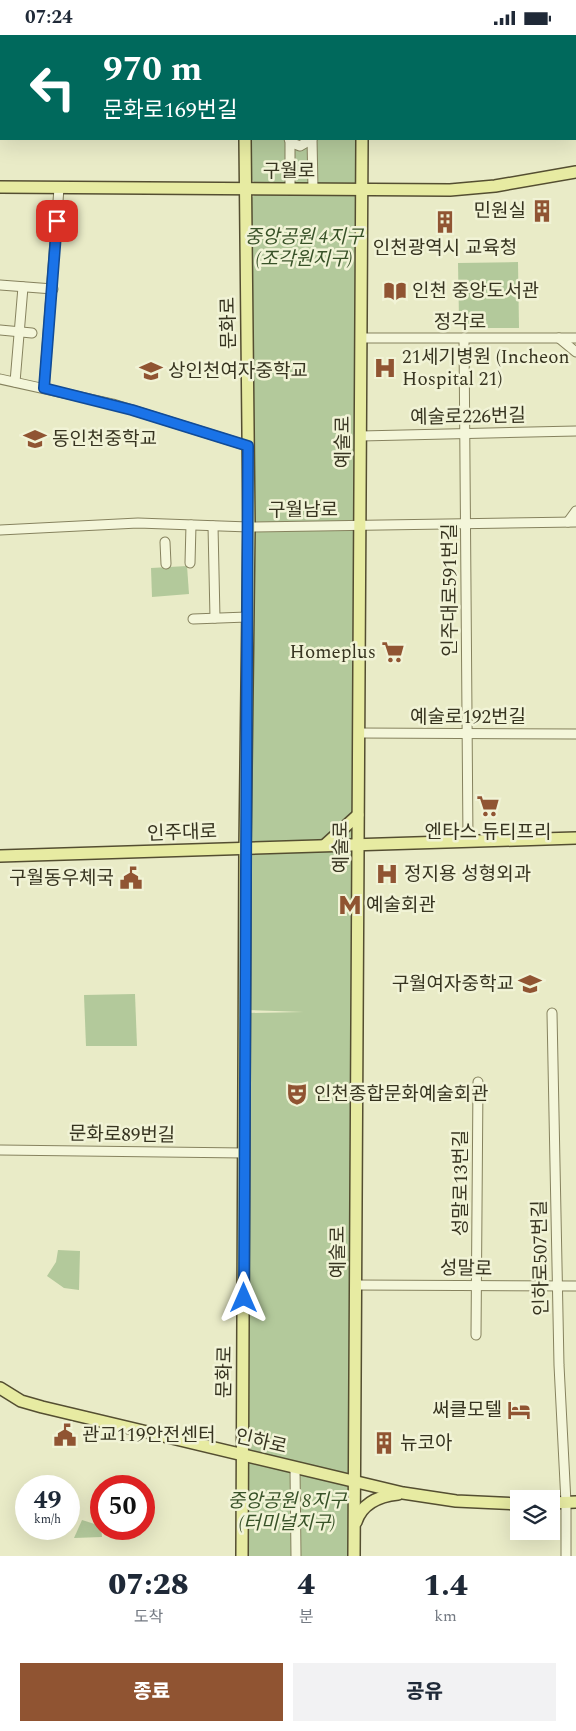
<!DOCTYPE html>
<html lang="ko">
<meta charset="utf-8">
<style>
body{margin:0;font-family:Spectral,"Noto Sans KR",serif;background:#f2f2f3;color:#1f2937;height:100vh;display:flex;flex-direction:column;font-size:19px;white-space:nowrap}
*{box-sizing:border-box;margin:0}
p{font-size:16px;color:#747a83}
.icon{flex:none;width:28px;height:28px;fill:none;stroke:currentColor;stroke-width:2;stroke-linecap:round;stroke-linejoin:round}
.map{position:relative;height:1521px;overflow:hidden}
.details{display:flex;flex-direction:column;background:#fff;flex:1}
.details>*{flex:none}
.top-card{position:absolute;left:0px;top:0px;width:576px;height:105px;box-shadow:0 5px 20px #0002;background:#00695c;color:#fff;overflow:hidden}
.fabs{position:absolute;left:510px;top:1455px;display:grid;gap:10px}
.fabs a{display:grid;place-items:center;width:50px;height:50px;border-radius:0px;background:#fff;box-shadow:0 5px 20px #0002;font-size:25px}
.speed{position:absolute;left:15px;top:1440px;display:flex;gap:10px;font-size:25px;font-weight:700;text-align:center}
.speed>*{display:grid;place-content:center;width:65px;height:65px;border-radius:50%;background:#fff;box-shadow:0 5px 20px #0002;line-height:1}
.speed small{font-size:12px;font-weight:400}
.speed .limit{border:8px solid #d22;background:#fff;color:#111}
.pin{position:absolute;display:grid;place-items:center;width:42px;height:42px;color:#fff;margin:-21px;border-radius:10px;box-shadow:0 2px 8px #0006}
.me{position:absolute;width:55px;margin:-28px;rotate:0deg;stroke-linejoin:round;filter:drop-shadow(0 0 4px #0008)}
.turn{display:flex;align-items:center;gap:18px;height:105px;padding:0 20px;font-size:22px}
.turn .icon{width:65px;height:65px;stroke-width:2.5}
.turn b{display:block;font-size:35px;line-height:42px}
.eta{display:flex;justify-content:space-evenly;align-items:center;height:85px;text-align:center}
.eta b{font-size:30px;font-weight:800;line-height:35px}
.primary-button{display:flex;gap:10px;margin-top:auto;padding:10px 20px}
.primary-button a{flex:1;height:58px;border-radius:0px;background:#905432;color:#fff;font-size:20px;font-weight:800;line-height:58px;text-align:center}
.primary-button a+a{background:#f2f2f3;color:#1f2937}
.status{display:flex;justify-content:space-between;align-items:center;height:35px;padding:0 25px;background:#fff;direction:ltr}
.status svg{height:14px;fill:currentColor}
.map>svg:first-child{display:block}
.green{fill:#b3c99b}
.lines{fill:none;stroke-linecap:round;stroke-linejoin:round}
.minor-casing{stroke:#86825e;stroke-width:11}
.major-casing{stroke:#544e31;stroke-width:14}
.minor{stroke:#f4f6da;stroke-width:9}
.major{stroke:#e7eba2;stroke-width:11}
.route-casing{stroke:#114b97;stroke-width:12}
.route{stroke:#1a73e8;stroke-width:9}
.labels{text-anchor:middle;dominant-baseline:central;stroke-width:5;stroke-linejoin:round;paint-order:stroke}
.street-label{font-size:19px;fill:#373420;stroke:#f1f3d6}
.poi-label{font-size:19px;fill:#373420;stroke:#f1f3d6;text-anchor:start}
.park-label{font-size:19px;font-style:italic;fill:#385228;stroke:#f1f3d6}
</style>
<div class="status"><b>07:24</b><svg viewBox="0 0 49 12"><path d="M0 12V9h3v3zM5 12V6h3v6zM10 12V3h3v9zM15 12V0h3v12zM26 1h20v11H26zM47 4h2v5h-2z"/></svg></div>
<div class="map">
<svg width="576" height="1521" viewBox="0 0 576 1521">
<rect width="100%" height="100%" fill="#e9ebc7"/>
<g class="green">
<path d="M245,104H362V143L350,154H362L354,1521H242L245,1418L247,978L304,977L247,975L252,495L257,492L249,481L245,169L261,154L245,138Z"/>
<path d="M518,227L519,293H464L459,285L458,228Z"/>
<path d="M187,531L189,559L152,562L151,533Z"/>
<path d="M135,959L137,1011H86L84,960Z"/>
<path d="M58,1215L80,1216L79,1255L64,1253L47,1241L56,1227Z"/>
<path d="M82,1485L101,1491L102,1502L74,1503Z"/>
</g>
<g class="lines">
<defs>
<g id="minor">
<path d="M311,0H361"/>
<path d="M271,1H286"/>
<path d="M289,104L292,108L300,111L312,104"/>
<path d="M312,104L313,154"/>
<path d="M290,105V154"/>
<path d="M0,250L53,254"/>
<path d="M0,295L32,298"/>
<path d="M361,303H576"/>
<path d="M464,303L468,806"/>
<path d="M559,303L576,317"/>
<path d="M0,344L113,369L248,411"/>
<path d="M15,347L23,252"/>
<path d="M44,353L59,153"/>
<path d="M361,401L576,396"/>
<path d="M568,487L576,476"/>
<path d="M213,491L215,583"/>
<path d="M0,495L138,488L249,492L576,487"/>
<path d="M165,507L166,529"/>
<path d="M190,528L191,490"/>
<path d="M193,584L247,582"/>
<path d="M359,698L576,699"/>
<path d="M552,978L559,1330L566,1468V1521"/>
<path d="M0,1115L244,1118"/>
<path d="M356,1250L576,1251"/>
<path d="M476,1300L478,1047"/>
<path d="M295,1433L296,1521"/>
</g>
<g id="major">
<path d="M243,0V1"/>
<path d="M361,0V1"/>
<path d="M0,152L450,155L495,151L576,137"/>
<path d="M325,810L358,780"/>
<path d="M0,821L576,803"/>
<path d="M0,1353L21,1366L42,1372L403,1458L456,1466L519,1469"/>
<path d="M551,1468L576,1467"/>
<path d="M356,1487C362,1468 379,1461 398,1459"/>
<path d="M242,1521L245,813L249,492L245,104"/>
<path d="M354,1521L362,104"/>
</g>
</defs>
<use href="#minor" class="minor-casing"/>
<use href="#major" class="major-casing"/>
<use href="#minor" class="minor"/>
<use href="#major" class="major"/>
</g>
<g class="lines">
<defs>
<path id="route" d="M57,186L44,353L132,375L248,411L244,1263"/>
</defs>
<use href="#route" class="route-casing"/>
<use href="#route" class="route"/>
</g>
<defs>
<symbol id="building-bare" viewBox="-9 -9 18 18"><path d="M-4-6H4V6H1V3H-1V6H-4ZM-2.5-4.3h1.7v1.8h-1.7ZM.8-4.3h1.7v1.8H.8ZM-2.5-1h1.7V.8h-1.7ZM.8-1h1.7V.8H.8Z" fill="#905432" stroke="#f1f3d6" stroke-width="2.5" paint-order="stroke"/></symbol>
<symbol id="library-bare" viewBox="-9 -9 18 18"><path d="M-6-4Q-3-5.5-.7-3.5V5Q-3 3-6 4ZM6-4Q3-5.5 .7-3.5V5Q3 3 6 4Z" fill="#905432" stroke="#f1f3d6" stroke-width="2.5" paint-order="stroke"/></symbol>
<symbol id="hospital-bare" viewBox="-9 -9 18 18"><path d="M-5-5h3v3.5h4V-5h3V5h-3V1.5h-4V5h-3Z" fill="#905432" stroke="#f1f3d6" stroke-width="2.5" paint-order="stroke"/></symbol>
<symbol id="school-bare" viewBox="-9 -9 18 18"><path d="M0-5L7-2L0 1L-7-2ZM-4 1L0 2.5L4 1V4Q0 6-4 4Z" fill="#905432" stroke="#f1f3d6" stroke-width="2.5" paint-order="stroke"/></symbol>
<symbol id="supermarket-bare" viewBox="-9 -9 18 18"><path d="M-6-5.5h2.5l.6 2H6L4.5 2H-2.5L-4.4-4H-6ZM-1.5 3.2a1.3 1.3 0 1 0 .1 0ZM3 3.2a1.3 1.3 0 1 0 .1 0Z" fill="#905432" stroke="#f1f3d6" stroke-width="2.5" paint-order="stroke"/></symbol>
<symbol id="civic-bare" viewBox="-9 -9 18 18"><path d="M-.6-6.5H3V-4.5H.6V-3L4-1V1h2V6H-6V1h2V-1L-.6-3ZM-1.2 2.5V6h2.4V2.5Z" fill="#905432" stroke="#f1f3d6" stroke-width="2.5" paint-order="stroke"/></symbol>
<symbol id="metro-bare" viewBox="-9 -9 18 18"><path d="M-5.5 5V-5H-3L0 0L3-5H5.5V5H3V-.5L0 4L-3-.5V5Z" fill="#905432" stroke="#f1f3d6" stroke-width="2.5" paint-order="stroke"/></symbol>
<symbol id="theatre-bare" viewBox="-9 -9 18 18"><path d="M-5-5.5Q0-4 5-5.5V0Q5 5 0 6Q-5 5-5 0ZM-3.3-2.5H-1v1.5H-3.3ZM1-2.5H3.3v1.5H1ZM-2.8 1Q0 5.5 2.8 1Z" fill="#905432" stroke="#f1f3d6" stroke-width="2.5" paint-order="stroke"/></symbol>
<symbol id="hotel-bare" viewBox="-9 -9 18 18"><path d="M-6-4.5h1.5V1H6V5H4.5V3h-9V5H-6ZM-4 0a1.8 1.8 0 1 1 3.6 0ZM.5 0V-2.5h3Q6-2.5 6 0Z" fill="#905432" stroke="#f1f3d6" stroke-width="2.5" paint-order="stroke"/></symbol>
</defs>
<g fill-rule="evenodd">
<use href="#building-bare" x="526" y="160" width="32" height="32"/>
<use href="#building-bare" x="429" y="171" width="32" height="32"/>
<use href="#library-bare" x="379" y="240" width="32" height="32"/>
<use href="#hospital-bare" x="369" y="317" width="32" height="32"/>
<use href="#school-bare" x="135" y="320" width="32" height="32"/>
<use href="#school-bare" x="19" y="388" width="32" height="32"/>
<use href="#supermarket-bare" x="377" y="601" width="32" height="32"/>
<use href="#supermarket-bare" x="472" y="755" width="32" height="32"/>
<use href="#hospital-bare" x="371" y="823" width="32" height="32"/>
<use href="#civic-bare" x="115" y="827" width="32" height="32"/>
<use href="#metro-bare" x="334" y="854" width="32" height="32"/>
<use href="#school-bare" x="514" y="933" width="32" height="32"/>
<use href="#theatre-bare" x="281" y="1043" width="32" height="32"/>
<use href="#hotel-bare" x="503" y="1359" width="32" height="32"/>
<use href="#civic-bare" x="49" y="1384" width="32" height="32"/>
<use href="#building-bare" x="368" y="1392" width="32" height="32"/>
</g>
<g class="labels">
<g class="street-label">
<text x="289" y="136">구월로</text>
<text x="460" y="287">정각로</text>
<text transform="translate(229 288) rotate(-91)">문화로</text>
<text transform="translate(468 382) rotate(-1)">예술로226번길</text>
<text transform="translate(343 407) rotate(-90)">예술로</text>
<text x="303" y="475">구월남로</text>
<text transform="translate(450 555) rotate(-90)">인주대로591번길</text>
<text x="468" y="682">예술로192번길</text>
<text transform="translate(182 798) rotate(-2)">인주대로</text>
<text transform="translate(341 812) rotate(-90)">예술로</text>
<text transform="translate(122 1100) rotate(1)">문화로89번길</text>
<text transform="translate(461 1148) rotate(-90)">성말로13번길</text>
<text transform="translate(338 1217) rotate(-90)">예술로</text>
<text transform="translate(541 1223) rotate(-91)">인하로507번길</text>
<text transform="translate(466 1234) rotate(1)">성말로</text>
<text transform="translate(225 1337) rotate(-89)">문화로</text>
<text transform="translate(261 1407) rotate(13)">인하로</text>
</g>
<g class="poi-label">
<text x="526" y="176" text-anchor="end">민원실</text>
<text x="445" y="213" text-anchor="middle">인천광역시 교육청</text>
<text x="412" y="256">인천 중앙도서관</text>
<text x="402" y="322">21세기병원 (Incheon<tspan x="402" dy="22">Hospital 21)</tspan></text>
<text x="168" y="336">상인천여자중학교</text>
<text x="52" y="404">동인천중학교</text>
<text x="376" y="617" text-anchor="end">Homeplus</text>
<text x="488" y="797" text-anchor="middle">엔타스 듀티프리</text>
<text x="404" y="839">정지용 성형외과</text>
<text x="114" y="843" text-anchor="end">구월동우체국</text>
<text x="366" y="870">예술회관</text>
<text x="514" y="949" text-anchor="end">구월여자중학교</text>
<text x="314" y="1059">인천종합문화예술회관</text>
<text x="502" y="1375" text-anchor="end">써클모텔</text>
<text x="82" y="1400">관교119안전센터</text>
<text x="400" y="1408">뉴코아</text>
</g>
<g class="park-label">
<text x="304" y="202">중앙공원 4지구<tspan x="304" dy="22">(조각원지구)</tspan></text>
<text x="287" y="1466">중앙공원 8지구<tspan x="287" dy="22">(터미널지구)</tspan></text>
</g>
</g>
</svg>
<div class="fabs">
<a><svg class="icon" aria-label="layers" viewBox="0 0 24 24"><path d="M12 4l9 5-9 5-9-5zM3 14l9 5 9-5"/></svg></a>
</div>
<div class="speed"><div>49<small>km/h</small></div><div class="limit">50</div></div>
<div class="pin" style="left:57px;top:186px;background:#d93025"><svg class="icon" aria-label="arrive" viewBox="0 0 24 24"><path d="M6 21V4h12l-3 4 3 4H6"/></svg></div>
<svg class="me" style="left:244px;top:1263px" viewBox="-20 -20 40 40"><path d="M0-17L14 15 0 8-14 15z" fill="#1a73e8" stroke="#fff" stroke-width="4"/></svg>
<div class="top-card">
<div class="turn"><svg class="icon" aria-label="left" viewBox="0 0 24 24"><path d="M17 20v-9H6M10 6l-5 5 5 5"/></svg><div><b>970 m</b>문화로169번길</div></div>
</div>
</div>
<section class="details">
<div class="eta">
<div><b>07:28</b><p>도착</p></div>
<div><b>4</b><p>분</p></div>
<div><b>1.4</b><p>km</p></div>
</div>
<div class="primary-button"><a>종료</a><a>공유</a></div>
</section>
